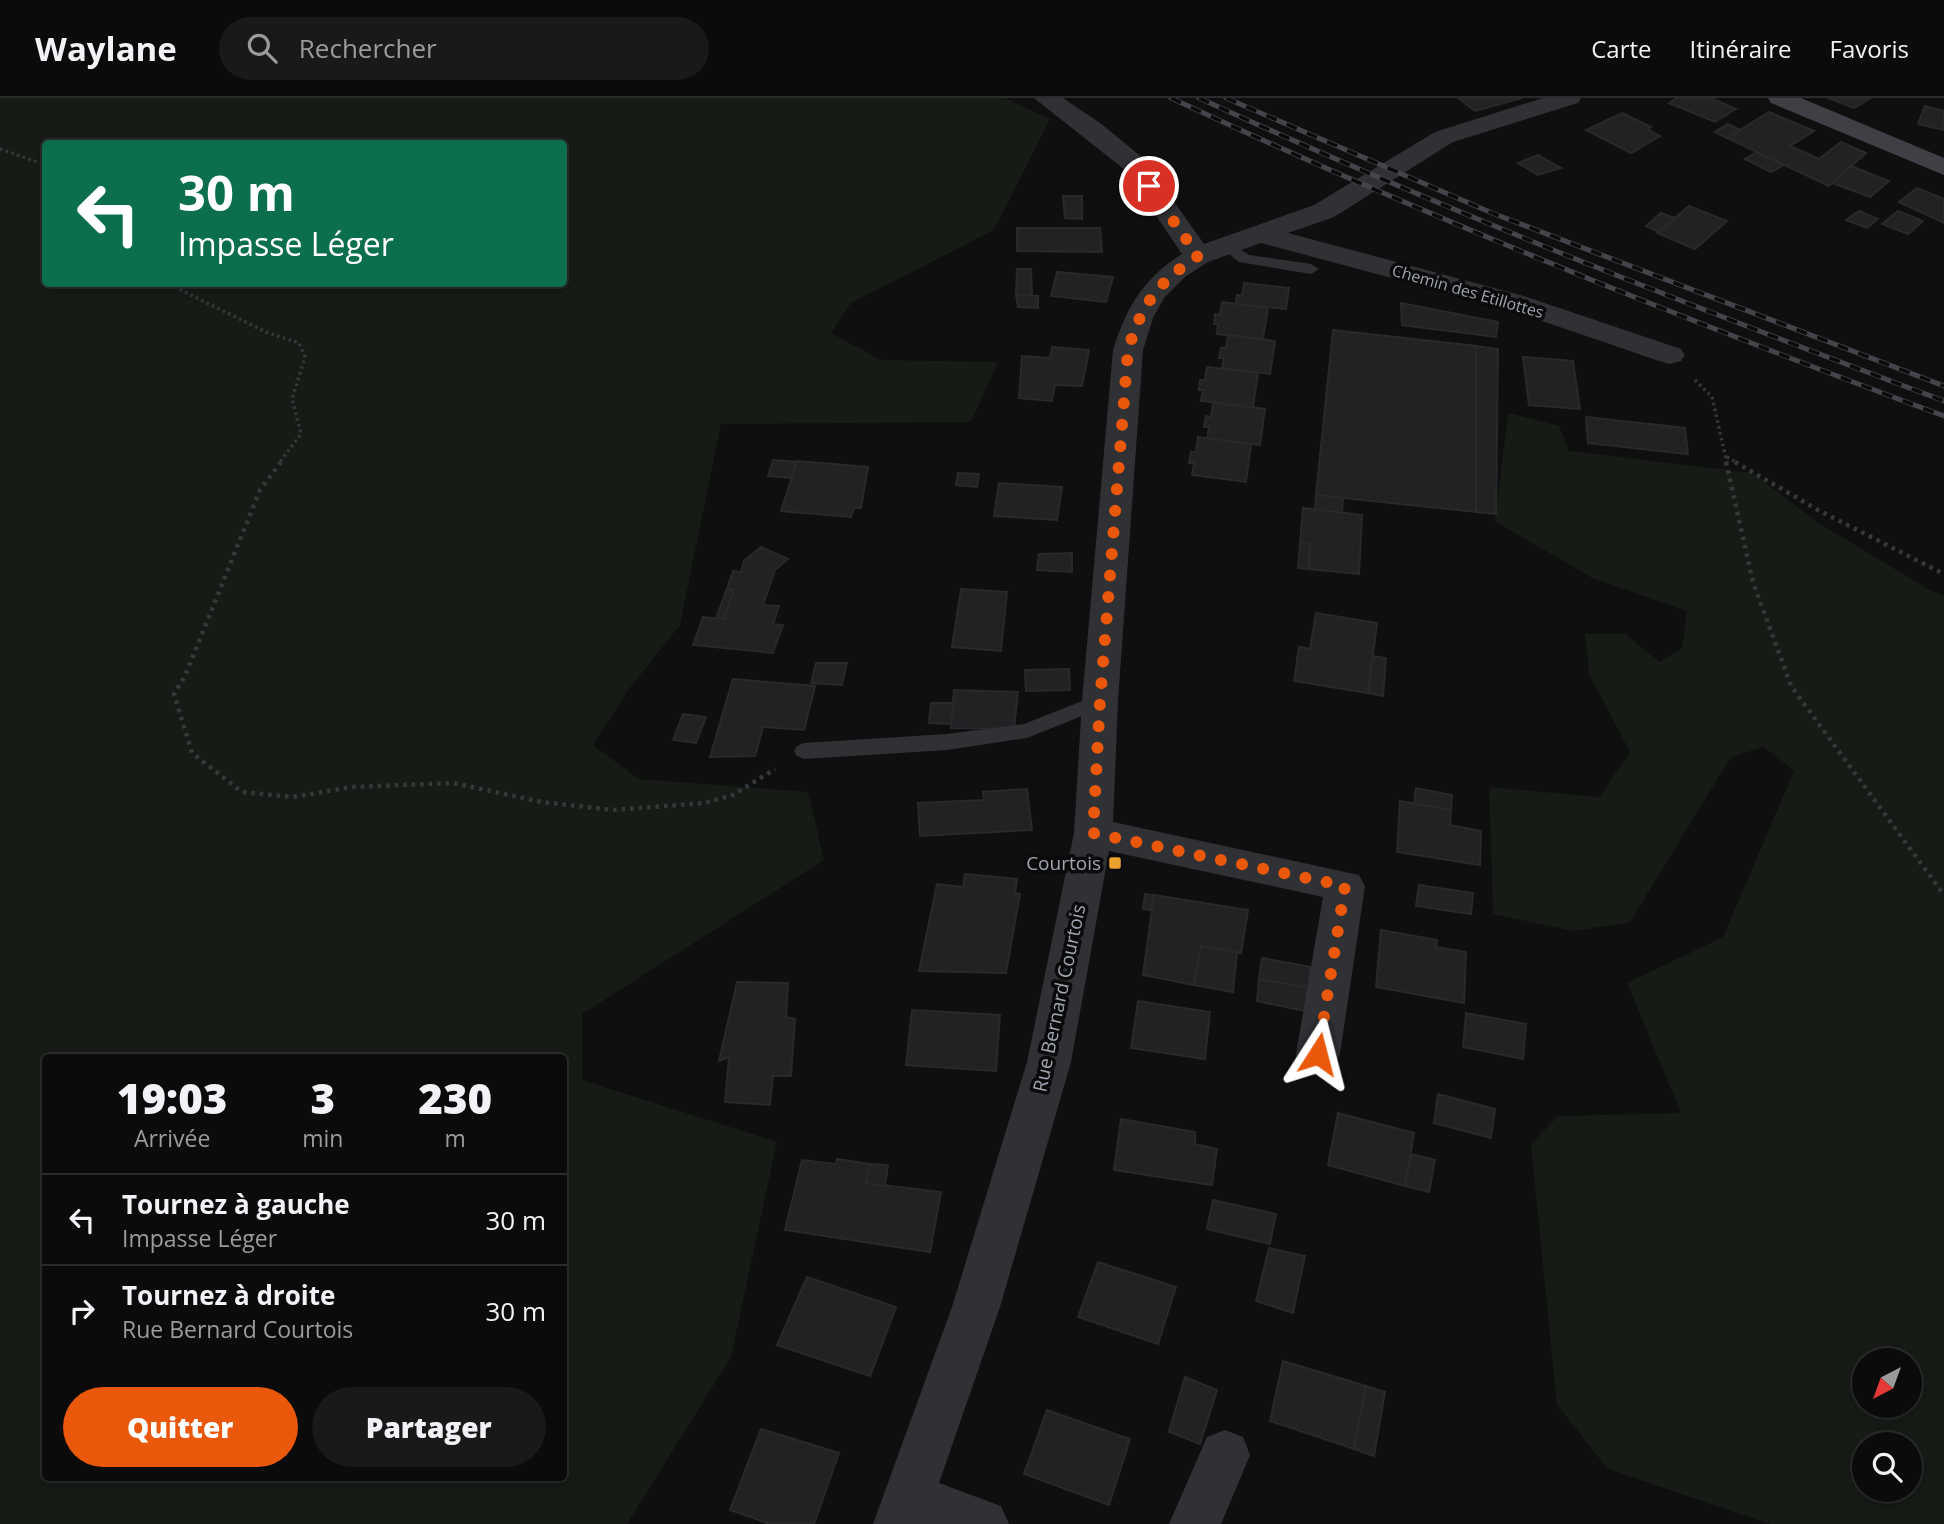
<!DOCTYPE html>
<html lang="fr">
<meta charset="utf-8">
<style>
body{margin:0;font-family:"Open Sans",sans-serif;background:#19191a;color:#f1f3f6;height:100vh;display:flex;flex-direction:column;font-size:26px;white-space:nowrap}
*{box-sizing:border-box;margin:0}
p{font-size:23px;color:#9a9b9d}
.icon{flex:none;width:38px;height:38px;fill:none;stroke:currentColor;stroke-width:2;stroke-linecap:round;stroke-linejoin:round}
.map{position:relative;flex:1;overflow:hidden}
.sheet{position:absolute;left:42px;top:956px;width:525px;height:427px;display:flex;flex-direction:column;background:#0b0b0c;border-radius:7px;box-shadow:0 4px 10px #0003,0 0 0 2px #2b2b2d}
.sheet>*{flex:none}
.hud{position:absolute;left:42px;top:42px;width:525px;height:147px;border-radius:7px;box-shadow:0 4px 10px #0003,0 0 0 2px #2b2b2d;background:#0b6e4f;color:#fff;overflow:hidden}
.needle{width:46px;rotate:221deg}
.tools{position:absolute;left:1852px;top:1250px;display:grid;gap:14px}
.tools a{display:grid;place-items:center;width:70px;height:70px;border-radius:50%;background:#0b0b0c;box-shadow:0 4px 10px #0003,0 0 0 2px #2b2b2d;font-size:35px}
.pin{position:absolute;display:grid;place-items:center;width:60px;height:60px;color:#fff;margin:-30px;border:4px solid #fff;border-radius:50%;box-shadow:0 2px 7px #0007}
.me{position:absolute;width:77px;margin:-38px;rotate:9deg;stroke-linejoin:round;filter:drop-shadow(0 0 5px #0008)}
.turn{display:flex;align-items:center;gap:24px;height:147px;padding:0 21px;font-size:32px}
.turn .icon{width:91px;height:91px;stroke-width:2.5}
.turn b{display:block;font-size:49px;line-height:60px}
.eta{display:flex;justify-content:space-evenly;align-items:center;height:119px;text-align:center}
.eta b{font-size:42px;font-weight:800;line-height:49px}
.action{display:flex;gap:14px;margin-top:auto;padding:14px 21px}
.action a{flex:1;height:80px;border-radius:42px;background:#ea580c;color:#fff;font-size:28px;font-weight:800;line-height:80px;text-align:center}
.action a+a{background:#19191a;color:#f1f3f6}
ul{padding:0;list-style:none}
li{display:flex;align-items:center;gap:21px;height:91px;padding:0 21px;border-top:2px solid #2b2b2d}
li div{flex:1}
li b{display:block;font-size:26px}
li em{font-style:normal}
header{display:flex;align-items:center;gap:42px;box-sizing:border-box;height:98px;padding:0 35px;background:#0b0b0c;border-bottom:2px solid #2b2b2d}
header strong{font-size:33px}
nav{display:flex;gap:38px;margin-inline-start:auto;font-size:24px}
.search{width:490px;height:63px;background:#19191a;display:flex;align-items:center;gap:18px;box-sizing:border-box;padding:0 24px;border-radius:38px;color:#9a9b9d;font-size:26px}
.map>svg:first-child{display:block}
.green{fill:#161b16;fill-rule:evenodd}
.building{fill:#222224;stroke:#29292c;stroke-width:2}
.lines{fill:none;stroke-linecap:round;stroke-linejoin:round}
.path-far1{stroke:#36383c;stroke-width:3.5;stroke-dasharray:2.5 3.5;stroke-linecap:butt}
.path{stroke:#36383c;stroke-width:4.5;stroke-dasharray:3.5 5;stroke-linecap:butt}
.lane{fill:#303135;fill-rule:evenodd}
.street{fill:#303135;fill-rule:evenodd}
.secondary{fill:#3e4045;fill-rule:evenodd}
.rail-casing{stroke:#43454a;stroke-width:5}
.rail{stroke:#0a0a0b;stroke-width:3.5;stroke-dasharray:11;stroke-linecap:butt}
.route{stroke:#ea580c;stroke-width:12;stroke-dasharray:0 21.6}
.poi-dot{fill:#eaa12d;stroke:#0a0a0b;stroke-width:2.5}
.labels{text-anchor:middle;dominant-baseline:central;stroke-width:7;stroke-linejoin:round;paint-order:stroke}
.far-street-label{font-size:16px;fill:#a0a6b1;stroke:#0a0a0b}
.poi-label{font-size:19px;fill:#a0a6b1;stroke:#0a0a0b;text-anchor:end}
.street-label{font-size:19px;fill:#a0a6b1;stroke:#0a0a0b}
</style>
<header>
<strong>Waylane</strong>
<div class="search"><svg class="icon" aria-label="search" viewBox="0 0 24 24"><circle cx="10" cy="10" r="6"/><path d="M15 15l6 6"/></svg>Rechercher</div>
<nav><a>Carte</a><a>Itinéraire</a><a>Favoris</a></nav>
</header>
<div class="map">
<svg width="1944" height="1426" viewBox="0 0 1944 1426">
<rect width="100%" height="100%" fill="#0f0f10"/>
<g class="green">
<path d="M0,0H1005L1050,21L994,132L851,205L831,235L881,262L998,264L971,324L721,326L680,527L629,591L593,647L639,681L808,694L824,762L582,916V982L777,1044L731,1259L627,1426H0ZM46,46H564V186H46ZM564,959V1379H46V959Z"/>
<path d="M1508,315L1559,328L1569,353L1753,375L1817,424L1931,493L1944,497V1426H1770L1608,1371L1557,1307L1531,1046L1558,1018L1681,1015L1627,885L1723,839L1794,673L1764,649L1731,659L1630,824L1574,833L1493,816L1489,689L1599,699L1630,654L1589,576L1585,536H1625L1660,564L1682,550L1687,513L1592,480L1495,423ZM1864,1262H1909V1307H1864ZM1864,1346H1909V1391H1864Z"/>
</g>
<g class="building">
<path d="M1458,0H1522L1475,13Z"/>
<path d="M1677,0H1711L1736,11L1715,24L1669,5Z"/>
<path d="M1828,0H1871L1854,10Z"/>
<path d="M1925,8L1944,13V32L1918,26Z"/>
<path d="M1769,14L1814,33L1790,48L1819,61L1841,44L1866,55L1829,88L1727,40Z"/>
<path d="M1622,15L1651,29L1647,31L1660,38L1631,55L1586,32Z"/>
<path d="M1728,26L1740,32L1727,40L1715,34Z"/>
<path d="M1757,54L1784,67L1771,74L1745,61Z"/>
<path d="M1538,57L1561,70L1538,77L1518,65Z"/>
<path d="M1851,68L1889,83L1870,99L1832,85Z"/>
<path d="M1917,90L1944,101V125L1899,104Z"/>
<path d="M1063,98H1082V121L1065,120Z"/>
<path d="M1689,108L1727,123L1695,151L1657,135Z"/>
<path d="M1859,113L1878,121L1867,130L1846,122Z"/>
<path d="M1898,113L1923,123L1908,136L1882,126Z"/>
<path d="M1661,115L1675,120L1659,134L1646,128Z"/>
<path d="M1017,130H1100L1102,154L1017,153Z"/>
<path d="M1017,171H1031L1032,197H1016Z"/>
<path d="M1057,174L1113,179L1106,204L1051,198Z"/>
<path d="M1244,185L1289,190L1286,211L1236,206L1237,197L1242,198Z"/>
<path d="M1016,197L1038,198V210L1018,209Z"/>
<path d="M1222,204L1268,210L1263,241L1217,236L1218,226H1214L1215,216L1220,217Z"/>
<path d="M1401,205L1498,224L1496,239L1402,227Z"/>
<path d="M1333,232L1476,248V414L1316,397Z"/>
<path d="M1228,237L1275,243L1270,276L1222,270L1224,260H1219L1221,250H1226Z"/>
<path d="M1476,248L1498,251L1496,416L1476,414Z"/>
<path d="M1052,249L1089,252L1082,288L1055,287L1052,303L1019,300L1022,258L1050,260Z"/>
<path d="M1523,259L1573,263L1580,311L1529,307Z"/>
<path d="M1207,269L1258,275L1253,309L1201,303L1203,292H1199L1200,282H1205Z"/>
<path d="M1213,305L1265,311L1260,347L1207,341L1209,329H1204L1206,318L1211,319Z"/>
<path d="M1586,319L1685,330L1688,356L1588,345Z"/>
<path d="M1198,339L1251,346L1246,384L1192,377L1194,365H1189L1191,354H1196Z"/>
<path d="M773,362L797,364L792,380L768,378Z"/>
<path d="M797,363L868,369L861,410H854L851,419L781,413Z"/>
<path d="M958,375L979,376L977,389L956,387Z"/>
<path d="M999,385L1062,389L1057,422L994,418Z"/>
<path d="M1316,397L1343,400L1342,415L1315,412Z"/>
<path d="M1303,410L1362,417L1359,476L1309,471L1310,446L1300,445Z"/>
<path d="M1300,445L1310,446L1309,471L1298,470Z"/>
<path d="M761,449L788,461L775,472L763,507L779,508L773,526L783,527L773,555L693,547L703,519L724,521L734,492L727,491L733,473L741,474L744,463Z"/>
<path d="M1072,455V474L1037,472L1039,456Z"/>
<path d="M727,491L734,492L724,521L716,520Z"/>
<path d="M961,491L1007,494L1001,553L952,549Z"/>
<path d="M1316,515L1377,525L1368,595L1294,583L1299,549L1310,551Z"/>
<path d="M1373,558L1386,560L1383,598L1368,595Z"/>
<path d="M816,565H847L842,587L811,585Z"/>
<path d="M1069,571L1070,592L1026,593L1025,572Z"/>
<path d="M733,581L815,588L804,632L763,629L755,658L710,659Z"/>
<path d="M954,592L1018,594L1014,631L951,630Z"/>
<path d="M931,605H953L951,626L929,625Z"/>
<path d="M683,616L706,619L696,645L673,642Z"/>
<path d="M1416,690L1452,697L1451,712L1414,706Z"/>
<path d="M1027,691L1032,732L920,738L918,705L984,702L983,694Z"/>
<path d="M1400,703L1451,712L1450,727L1481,733L1480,767L1397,754Z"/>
<path d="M965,776L1017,781L1015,795L1020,796L1006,875L919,873L937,786L963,789Z"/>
<path d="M1419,787L1473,795L1471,816L1416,808Z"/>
<path d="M1145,796L1154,797L1151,812L1143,811Z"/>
<path d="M1154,797L1248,812L1241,855L1201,848L1194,887L1143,877Z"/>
<path d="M1381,832L1437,842L1436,849L1466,854L1464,905L1376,889Z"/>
<path d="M1201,848L1237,854L1233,894L1194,887Z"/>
<path d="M1262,860L1311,869L1308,890L1259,881Z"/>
<path d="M1259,881L1308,890L1305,913L1257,903Z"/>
<path d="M737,884L788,885L786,919L795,921L791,978H773L770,1007L725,1004L729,959L719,963Z"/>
<path d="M1138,903L1210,914L1205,961L1131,950Z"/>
<path d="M912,912L1000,917L996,973L906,967Z"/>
<path d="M1466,915L1526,926L1523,961L1463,949Z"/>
<path d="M1438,996L1495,1011L1491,1040L1434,1025Z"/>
<path d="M1338,1015L1414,1035L1405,1088L1328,1067Z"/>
<path d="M1121,1021L1195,1034V1046L1217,1051L1212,1087L1114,1072Z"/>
<path d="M1411,1056L1435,1062L1429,1094L1405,1088Z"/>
<path d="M837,1061L870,1066L866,1085L941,1094L930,1154L785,1132L802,1062L836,1066Z"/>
<path d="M870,1066L888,1067L885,1088L866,1085Z"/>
<path d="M1213,1102L1276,1116L1270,1146L1207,1131Z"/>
<path d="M1269,1150L1305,1158L1293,1215L1256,1203Z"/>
<path d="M1098,1164L1176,1189L1158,1246L1078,1219Z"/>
<path d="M807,1179L896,1209L870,1278L777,1247Z"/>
<path d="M1283,1263L1366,1288L1354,1351L1270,1323Z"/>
<path d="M1185,1279L1217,1292L1200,1346L1169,1334Z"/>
<path d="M1366,1288L1385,1294L1374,1358L1354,1351Z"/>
<path d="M1047,1312L1130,1341L1109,1407L1024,1376Z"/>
<path d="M761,1331L839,1355L814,1426H770L730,1412Z"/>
</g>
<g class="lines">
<g class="path-far1">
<path d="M0,51L46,67"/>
<path d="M169,186L266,234L299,245L305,259L292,301L301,336L279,365"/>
<path d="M1695,282L1712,299L1727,365"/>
<path d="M1727,359L1738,365"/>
</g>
<g class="path">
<path d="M281,364L260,392L185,578L174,596L192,655L242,694L293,699L352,689L453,685L542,704L613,712L704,705L733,697L775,671"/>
<path d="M1726,364L1753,484L1791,588L1944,797"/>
<path d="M1735,364L1818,412L1944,476"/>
</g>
<g class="lane">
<path d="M1227,143L1249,157L1311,166L1319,171L1311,176L1239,164L1219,148Z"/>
<path d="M1100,596L1107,598L1110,603L1107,608L1027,640L947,652L804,661L797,658L794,653L797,648L804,645L947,636L1024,626Z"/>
</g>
<g class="street">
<path d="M1034,0H1063L1100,25L1143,60L1204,146L1314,107L1435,34L1543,0H1581L1578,5L1453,44L1334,119L1288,135L1524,198L1681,251L1685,257L1681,263L1670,266L1659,263L1504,210L1261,145L1208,164L1185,179L1164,200L1153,220L1143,252L1118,603L1113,724L1359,777L1365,788L1340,956L1333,969L1318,974L1303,969L1296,956L1323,799L1109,753L1071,964L1000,1209L939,1385L1001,1408L1009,1426H873L952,1209L1027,964L1074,735L1082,603L1113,252C1127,208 1143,181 1182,156L1125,72Z"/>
<path d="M1225,1332L1243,1339L1250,1357L1221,1426H1169L1207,1339Z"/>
</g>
<path class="secondary" d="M1768,0H1801L1944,60V77L1771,5Z"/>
<defs>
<g id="rail">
<path d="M1171,0C1424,118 1682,221 1944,318"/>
<path d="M1199,0C1443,112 1693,209 1944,303"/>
<path d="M1226,0L1492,115L1944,288"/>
</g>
</defs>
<use href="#rail" class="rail-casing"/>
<use href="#rail" class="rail"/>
</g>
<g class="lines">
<path class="route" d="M1149,88L1198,158C1157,185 1142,206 1128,252L1100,603L1093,735L1345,788L1318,956"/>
</g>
<rect class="poi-dot" x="1108" y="758" width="14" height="14" rx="3.5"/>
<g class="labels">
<g class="far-street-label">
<text transform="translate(1468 193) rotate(16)">Chemin des Etillottes</text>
</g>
<g class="poi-label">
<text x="1101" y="765">Courtois</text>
</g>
<g class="street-label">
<text transform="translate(1059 900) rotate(-78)">Rue Bernard Courtois</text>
</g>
</g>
</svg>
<div class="tools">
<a><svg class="needle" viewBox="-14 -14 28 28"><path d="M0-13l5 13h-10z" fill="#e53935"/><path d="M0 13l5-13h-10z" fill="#9a9b9d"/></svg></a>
<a><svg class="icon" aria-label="search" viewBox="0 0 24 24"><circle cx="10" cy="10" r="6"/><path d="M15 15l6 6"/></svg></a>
</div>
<div class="pin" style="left:1149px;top:88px;background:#d93025"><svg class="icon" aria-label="arrive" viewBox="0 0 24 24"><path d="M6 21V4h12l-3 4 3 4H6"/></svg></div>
<svg class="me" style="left:1318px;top:956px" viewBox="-20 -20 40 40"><path d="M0-17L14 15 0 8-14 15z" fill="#ea580c" stroke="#fff" stroke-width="4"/></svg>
<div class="hud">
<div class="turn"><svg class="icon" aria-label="left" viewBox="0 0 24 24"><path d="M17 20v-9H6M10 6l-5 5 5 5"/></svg><div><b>30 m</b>Impasse Léger</div></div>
</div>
<section class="sheet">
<div class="eta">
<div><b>19:03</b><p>Arrivée</p></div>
<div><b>3</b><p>min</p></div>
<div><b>230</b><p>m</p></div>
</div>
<ul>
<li><svg class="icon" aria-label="left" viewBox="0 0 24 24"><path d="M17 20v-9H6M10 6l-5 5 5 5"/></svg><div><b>Tournez à gauche</b><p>Impasse Léger</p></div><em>30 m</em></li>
<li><svg class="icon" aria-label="right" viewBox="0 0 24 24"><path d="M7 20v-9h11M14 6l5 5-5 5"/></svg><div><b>Tournez à droite</b><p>Rue Bernard Courtois</p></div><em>30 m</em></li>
</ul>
<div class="action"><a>Quitter</a><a>Partager</a></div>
</section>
</div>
